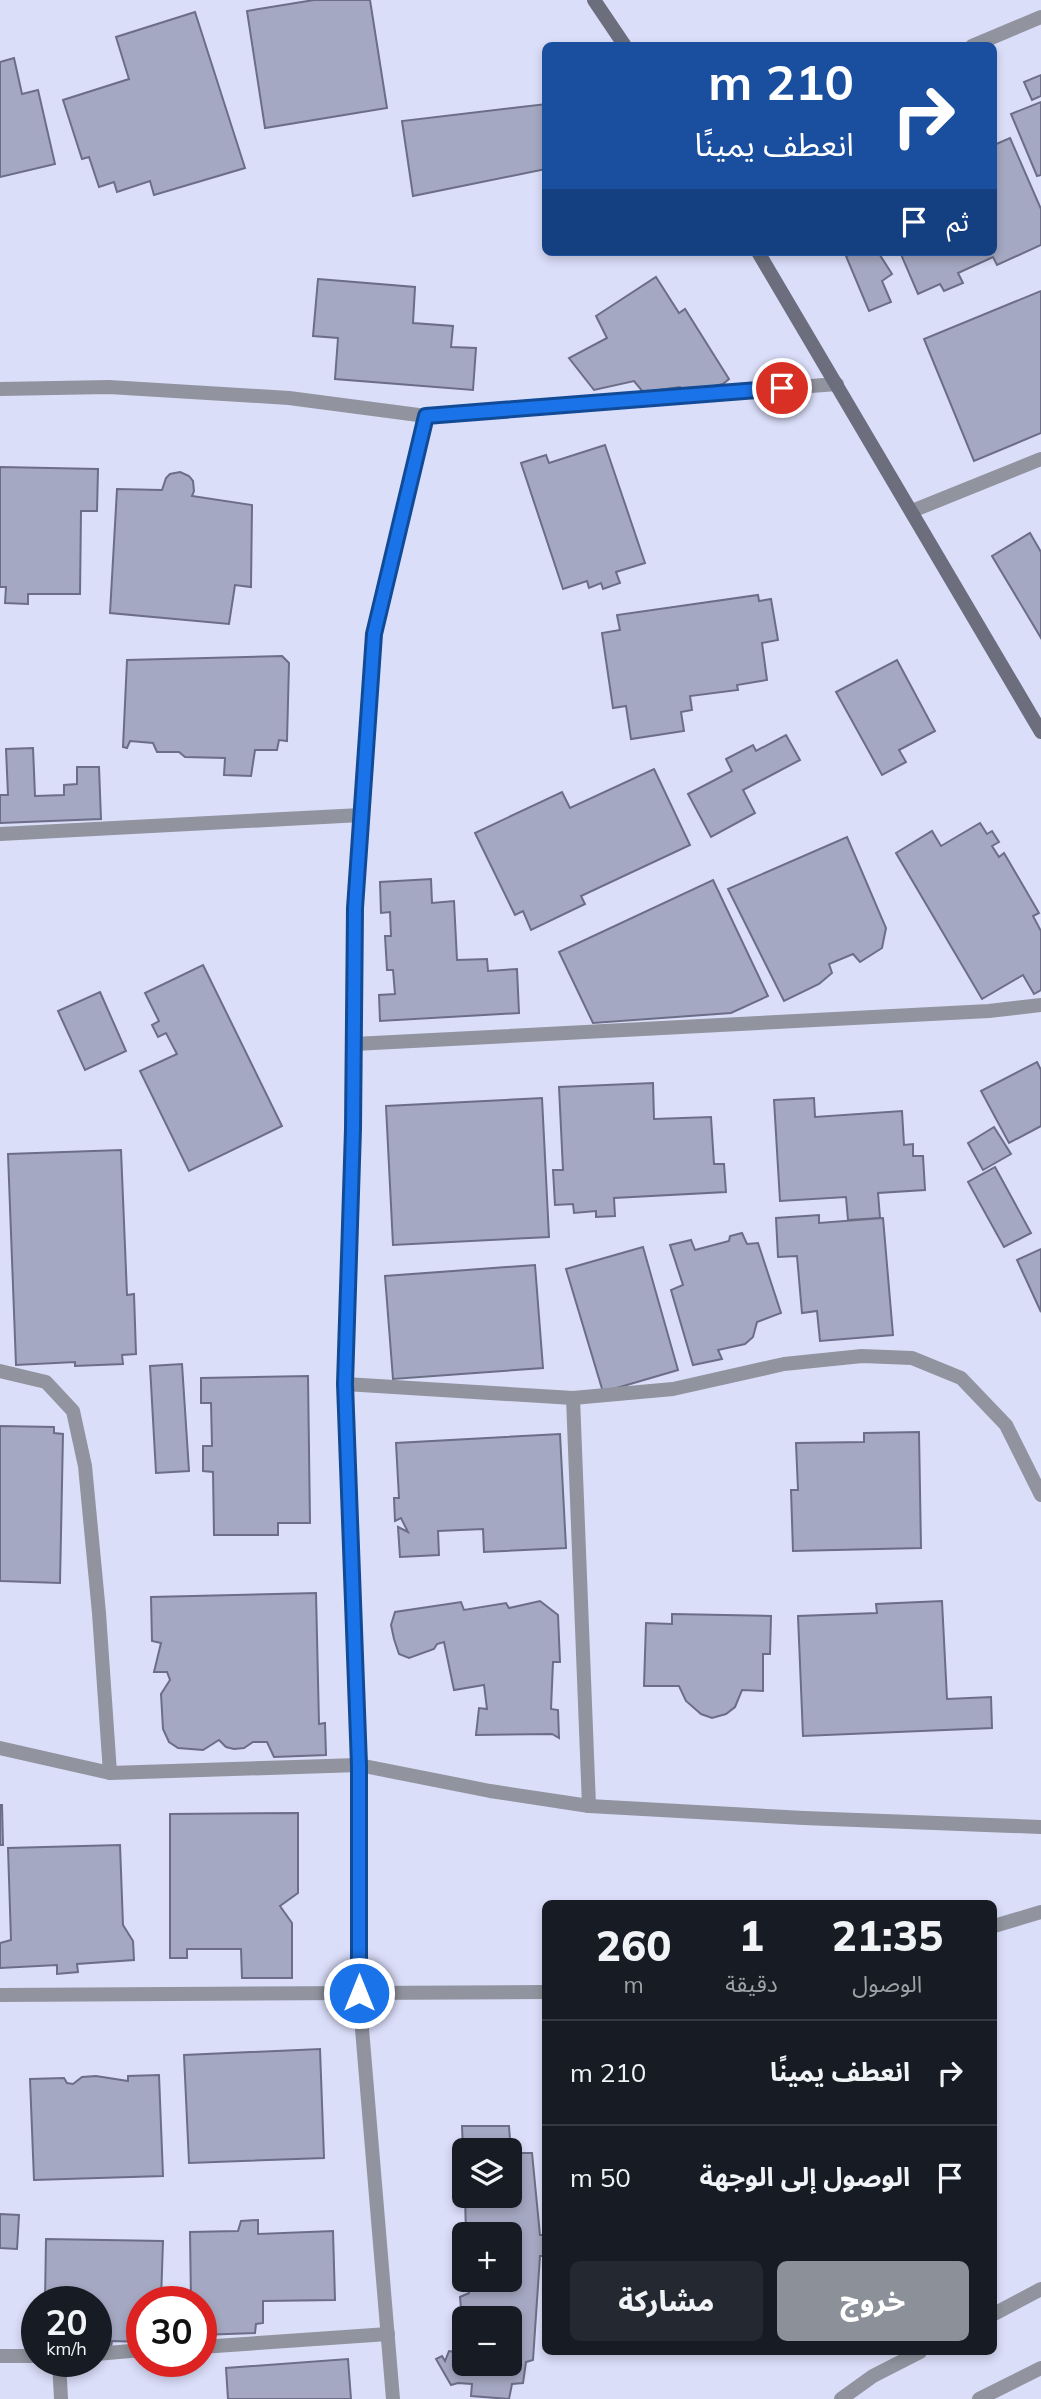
<!DOCTYPE html>
<html lang="ar">
<meta charset="utf-8">
<style>
body{margin:0;font-family:Mulish,"Noto Sans Arabic",sans-serif;background:#242831;color:#f1f3f6;direction:rtl;height:100vh;display:flex;flex-direction:column;font-size:26px;white-space:nowrap}
*{box-sizing:border-box;margin:0}
p{font-size:23px;color:#9ea1a6}
.icon{flex:none;width:38px;height:38px;fill:none;stroke:currentColor;stroke-width:2;stroke-linecap:round;stroke-linejoin:round}
.map{position:relative;flex:1;overflow:hidden;direction:ltr}
.sheet{position:absolute;left:542px;top:1900px;width:455px;height:455px;display:flex;flex-direction:column;background:#171b24;border-radius:10px;box-shadow:0 4px 10px #0003;direction:rtl}
.sheet>*{flex:none}
.guide{position:absolute;left:542px;top:42px;width:455px;height:214px;border-radius:10px;box-shadow:0 4px 10px #0003;direction:rtl;background:#1a4fa0;color:#fff;overflow:hidden}
.buttons{position:absolute;left:452px;top:2138px;display:grid;gap:14px}
.buttons a{display:grid;place-items:center;width:70px;height:70px;border-radius:10px;background:#171b24;box-shadow:0 4px 10px #0003;font-size:35px}
.speed{position:absolute;left:21px;top:2286px;display:flex;gap:14px;font-size:35px;font-weight:700;text-align:center}
.speed>*{display:grid;place-content:center;width:91px;height:91px;border-radius:50%;background:#171b24;box-shadow:0 4px 10px #0003;line-height:1}
.speed small{font-size:18px;font-weight:400}
.speed .limit{border:10px solid #d22;background:#fff;color:#111}
.pin{position:absolute;display:grid;place-items:center;width:60px;height:60px;color:#fff;margin:-30px;border:4px solid #fff;border-radius:50%;box-shadow:0 2px 7px #0007}
.me{position:absolute;width:77px;margin:-38px;rotate:0deg;stroke-linejoin:round;filter:drop-shadow(0 0 5px #0008)}
.turn{display:flex;align-items:center;gap:24px;height:147px;padding:0 28px;font-size:32px}
.turn .icon{width:91px;height:91px;stroke-width:2.5}
.turn b{display:block;font-size:49px;line-height:60px}
.then{display:flex;align-items:center;height:66px;padding:0 28px;background:#0003;gap:14px;font-size:26px}
.eta{display:flex;justify-content:space-evenly;align-items:center;height:119px;text-align:center}
.eta b{font-size:42px;font-weight:800;line-height:49px}
.cta{display:flex;gap:14px;margin-top:auto;padding:14px 28px}
.cta a{flex:1;height:80px;border-radius:10px;background:#8c9099;color:#fff;font-size:28px;font-weight:800;line-height:80px;text-align:center}
.cta a+a{background:#242831;color:#f1f3f6}
ul{padding:0;list-style:none}
li{display:flex;align-items:center;gap:21px;height:105px;padding:0 28px;border-top:2px solid #363941}
li div{flex:1}
li b{display:block;font-size:26px}
li em{font-style:normal}
.map>svg:first-child{display:block}
.building{fill:#a4a8c2;stroke:#6b6e86;stroke-width:2;fill-rule:evenodd}
.lines{fill:none;stroke-linecap:round;stroke-linejoin:round}
.street{stroke:#91939e;stroke-width:14}
.secondary{stroke:#6c6e7e;stroke-width:14}
.route-casing{stroke:#114b97;stroke-width:18}
.route{stroke:#1a73e8;stroke-width:12}
</style>
<div class="map">
<svg width="1041" height="2399" viewBox="0 0 1041 2399">
<rect width="100%" height="100%" fill="#dadef9"/>
<g class="building">
<path d="M314,0H370L387,108L265,128L247,11Z"/>
<path d="M195,12L245,168L154,195L150,181L117,192L114,182L99,187L89,157L82,159L63,100L129,79L116,37Z"/>
<path d="M14,58L22,94L38,90L55,164L0,177V62Z"/>
<path d="M1041,75V96L1032,100L1024,82Z"/>
<path d="M1041,102V175L1037,176L1011,114Z"/>
<path d="M546,104V169L413,196L402,121Z"/>
<path d="M1010,138L1041,209V245L997,265L993,257L958,273L963,283L944,291L940,284L918,294L900,252H994V145Z"/>
<path d="M858,252H878L892,274L882,281L891,302L869,311L846,256Z"/>
<path d="M656,277L679,313L685,309L729,379L723,384L685,392L680,387L643,392L634,381L594,390L569,358L607,338L596,316Z"/>
<path d="M318,279L415,287L413,323L453,326L451,347L476,348L473,390L335,379L338,338L313,336Z"/>
<path d="M1041,291V433L974,461L924,339Z"/>
<path d="M605,445L645,563L616,572L620,583L603,589L601,583L589,588L587,581L563,589L521,463L546,455L549,463Z"/>
<path d="M0,467L98,469L97,511H81L80,594H28V604L5,603L6,587H0Z"/>
<path d="M180,472L189,476L193,481L194,491L192,496L252,505L251,587L235,585L229,624L110,613L117,489L162,490L166,478L170,474Z"/>
<path d="M1030,533L1041,552V638L992,556Z"/>
<path d="M758,595L759,601L771,599L778,640L762,643L767,680L737,685L738,690L690,696L692,710L681,712L684,731L631,739L626,706L613,708L602,633L620,630L617,615Z"/>
<path d="M282,656L289,663L287,741L279,740L277,750H255L251,776L224,775L225,758L185,757L179,752H157L153,743L130,741L127,748L123,747L127,660Z"/>
<path d="M897,660L935,731L899,750L906,762L882,775L836,692Z"/>
<path d="M786,735L800,760L743,790L755,813L711,837L688,794L732,771L726,759L753,745L756,751Z"/>
<path d="M33,748L35,796L64,795V785L77,784V767H99L101,819L0,823V795H8L6,749Z"/>
<path d="M654,769L690,845L581,896L585,904L531,930L523,911L515,915L475,833L562,792L570,808Z"/>
<path d="M980,823L987,834L992,831L999,842L992,846L999,857L1004,853L1039,913L1033,916L1041,931V990L1034,994L1023,975L982,999L896,853L932,831L941,846Z"/>
<path d="M847,837L886,928L882,948L860,962L853,954L829,964L832,973L819,984L784,1001L728,889Z"/>
<path d="M431,879L432,903L454,901L457,960L487,959L488,971L517,969L519,1013L380,1021L379,995L395,994L393,970H387L385,936H391L390,912L381,913L380,882Z"/>
<path d="M713,880L768,996L731,1013L593,1023L559,952Z"/>
<path d="M203,965L282,1126L189,1171L140,1071L177,1054L166,1033L158,1037L152,1025L159,1021L145,993Z"/>
<path d="M100,992L126,1051L85,1070L58,1011Z"/>
<path d="M1037,1062L1041,1070V1126L1009,1143L981,1091Z"/>
<path d="M653,1083L654,1119L711,1117L714,1164H724L726,1192L614,1198L615,1216L596,1217V1211L574,1213L573,1204L555,1205L553,1170H563L559,1087Z"/>
<path d="M542,1098L549,1237L393,1245L386,1106Z"/>
<path d="M814,1098L815,1117L902,1111L904,1145L913,1144V1156H923L925,1190L878,1193L880,1218L848,1220L846,1197L780,1201L774,1100Z"/>
<path d="M994,1127L1011,1154L983,1170L968,1143Z"/>
<path d="M121,1150L127,1295L134,1294L136,1354L122,1355L123,1364L75,1366V1362L16,1365L8,1154Z"/>
<path d="M995,1167L1031,1233L1004,1247L968,1182Z"/>
<path d="M819,1215V1223L883,1218L893,1335L820,1341L817,1311L802,1313L797,1256L778,1257L776,1218Z"/>
<path d="M742,1233L747,1244L758,1243L781,1313L757,1322L753,1337L745,1344L718,1350L722,1359L693,1365L671,1290L683,1285L670,1245L691,1240L695,1250L729,1241L730,1236Z"/>
<path d="M643,1247L678,1370L603,1392L566,1269Z"/>
<path d="M1041,1249V1312L1017,1260Z"/>
<path d="M535,1265L543,1368L393,1379L385,1276Z"/>
<path d="M182,1364L189,1471L156,1473L150,1366Z"/>
<path d="M308,1376L310,1523H278V1535H214L213,1472L203,1471V1446H212L211,1403H201V1378Z"/>
<path d="M0,1426L54,1427V1433L63,1434L60,1583L0,1581Z"/>
<path d="M919,1432L921,1548L793,1551L791,1490H798L796,1443L864,1442V1433Z"/>
<path d="M560,1434L566,1548L484,1552L483,1529L438,1531L439,1555L400,1557L398,1527L408,1532L401,1518L395,1521L394,1498H399L396,1443Z"/>
<path d="M316,1593L319,1724L325,1723L326,1755L274,1757L267,1742H253L244,1748L234,1749L226,1747L219,1740L203,1750L178,1748L169,1742L163,1729L161,1694L170,1680L167,1672H154L161,1643L152,1641L151,1597Z"/>
<path d="M540,1601L558,1615L560,1662H553L551,1709L558,1710L559,1738L552,1734L476,1735L479,1708L487,1709L484,1685L454,1690L444,1642L437,1644L434,1649L409,1658L399,1654L394,1639L391,1625L395,1612L461,1602L464,1610L506,1603L509,1608Z"/>
<path d="M942,1601L947,1699L991,1697L992,1728L803,1736L798,1616L877,1613L876,1604Z"/>
<path d="M672,1614L771,1616L770,1654H763V1691L742,1690L735,1707L726,1714L712,1718L701,1714L686,1701L679,1686H644L646,1623L672,1624Z"/>
<path d="M0,1805H2L3,1845H0Z"/>
<path d="M298,1813V1893L280,1906L292,1923V1978H242L241,1949H187V1958H170V1814Z"/>
<path d="M120,1845L123,1925L133,1941L134,1960L77,1964L78,1972L57,1974V1965L0,1968V1943L11,1940L8,1848Z"/>
<path d="M320,2049L324,2158L189,2163L184,2055Z"/>
<path d="M159,2075L163,2176L34,2180L30,2079L64,2078L67,2083L73,2084L82,2077L96,2076L128,2081V2076Z"/>
<path d="M462,2126H509L511,2153H532L540,2235H546V2256H540L533,2360L526,2362L523,2383L512,2384L509,2399L471,2396L472,2384L458,2383L451,2385L436,2359L442,2356L445,2361L449,2351L455,2352V2322L462,2321L460,2297L469,2293L468,2280H509V2235H466L465,2196H509V2151H464V2175ZM464,2319H509V2364H464Z"/>
<path d="M0,2214L19,2215L17,2249L0,2248Z"/>
<path d="M258,2220V2234L333,2231L335,2300L263,2301V2323L256,2324L255,2333L201,2335V2301H191L190,2232L238,2231L241,2221Z"/>
<path d="M46,2239L163,2241L161,2301H142V2342L112,2341L111,2347H96V2301H45Z"/>
<path d="M348,2359L351,2399H228L226,2368Z"/>
</g>
<g class="lines">
<g class="street">
<path d="M972,46L1041,17"/>
<path d="M0,389L109,387L289,398L426,416L837,384"/>
<path d="M912,511L1041,459"/>
<path d="M0,834L361,815"/>
<path d="M354,1044L989,1011L1041,1005"/>
<path d="M0,1371L46,1382L73,1411L85,1466L99,1613L110,1773"/>
<path d="M345,1384L573,1398L673,1389L784,1364L862,1356L912,1358L961,1378L1006,1425L1041,1495"/>
<path d="M573,1398L589,1806"/>
<path d="M0,1748L110,1773L359,1765L490,1791L589,1806L804,1818L1041,1827"/>
<path d="M994,1926L1041,1912"/>
<path d="M0,1995L546,1992"/>
<path d="M994,2314L1041,2289"/>
<path d="M201,2347L388,2334"/>
<path d="M96,2354L142,2350"/>
<path d="M0,2356H37"/>
<path d="M59,2361L61,2399"/>
<path d="M393,2399L359,1993V1765L345,1384L353,1129L355,909L374,633L426,416"/>
<path d="M841,2399L873,2376L920,2352"/>
<path d="M979,2399L1041,2368"/>
</g>
<g class="secondary">
<path d="M594,0L625,46"/>
<path d="M758,252L1041,732"/>
</g>
</g>
<g class="lines">
<defs>
<path id="route" d="M359,1993V1765L345,1384L353,1129L355,908L374,634L426,416L782,388"/>
</defs>
<use href="#route" class="route-casing"/>
<use href="#route" class="route"/>
</g>
</svg>
<div class="buttons">
<a><svg class="icon" aria-label="layers" viewBox="0 0 24 24"><path d="M12 4l9 5-9 5-9-5zM3 14l9 5 9-5"/></svg></a>
<a>+</a>
<a>−</a>
</div>
<div class="speed"><div>20<small>km/h</small></div><div class="limit">30</div></div>
<div class="pin" style="left:782px;top:388px;background:#d93025"><svg class="icon" aria-label="arrive" viewBox="0 0 24 24"><path d="M6 21V4h12l-3 4 3 4H6"/></svg></div>
<svg class="me" style="left:359px;top:1993px" viewBox="-20 -20 40 40"><circle r="17" fill="#1a73e8" stroke="#fff" stroke-width="3"/><path d="M0-11L8 9 0 5-8 9z" fill="#fff"/></svg>
<div class="guide">
<div class="turn"><svg class="icon" aria-label="right" viewBox="0 0 24 24"><path d="M7 20v-9h11M14 6l5 5-5 5"/></svg><div><b>210 m</b>انعطف يمينًا</div></div>
<div class="then">ثم<svg class="icon" aria-label="arrive" viewBox="0 0 24 24"><path d="M6 21V4h12l-3 4 3 4H6"/></svg></div>
</div>
<section class="sheet">
<div class="eta">
<div><b>21:35</b><p>الوصول</p></div>
<div><b>1</b><p>دقيقة</p></div>
<div><b>260</b><p>m</p></div>
</div>
<ul>
<li><svg class="icon" aria-label="right" viewBox="0 0 24 24"><path d="M7 20v-9h11M14 6l5 5-5 5"/></svg><div><b>انعطف يمينًا</b></div><em>210 m</em></li>
<li><svg class="icon" aria-label="arrive" viewBox="0 0 24 24"><path d="M6 21V4h12l-3 4 3 4H6"/></svg><div><b>الوصول إلى الوجهة</b></div><em>50 m</em></li>
</ul>
<div class="cta"><a>خروج</a><a>مشاركة</a></div>
</section>
</div>
